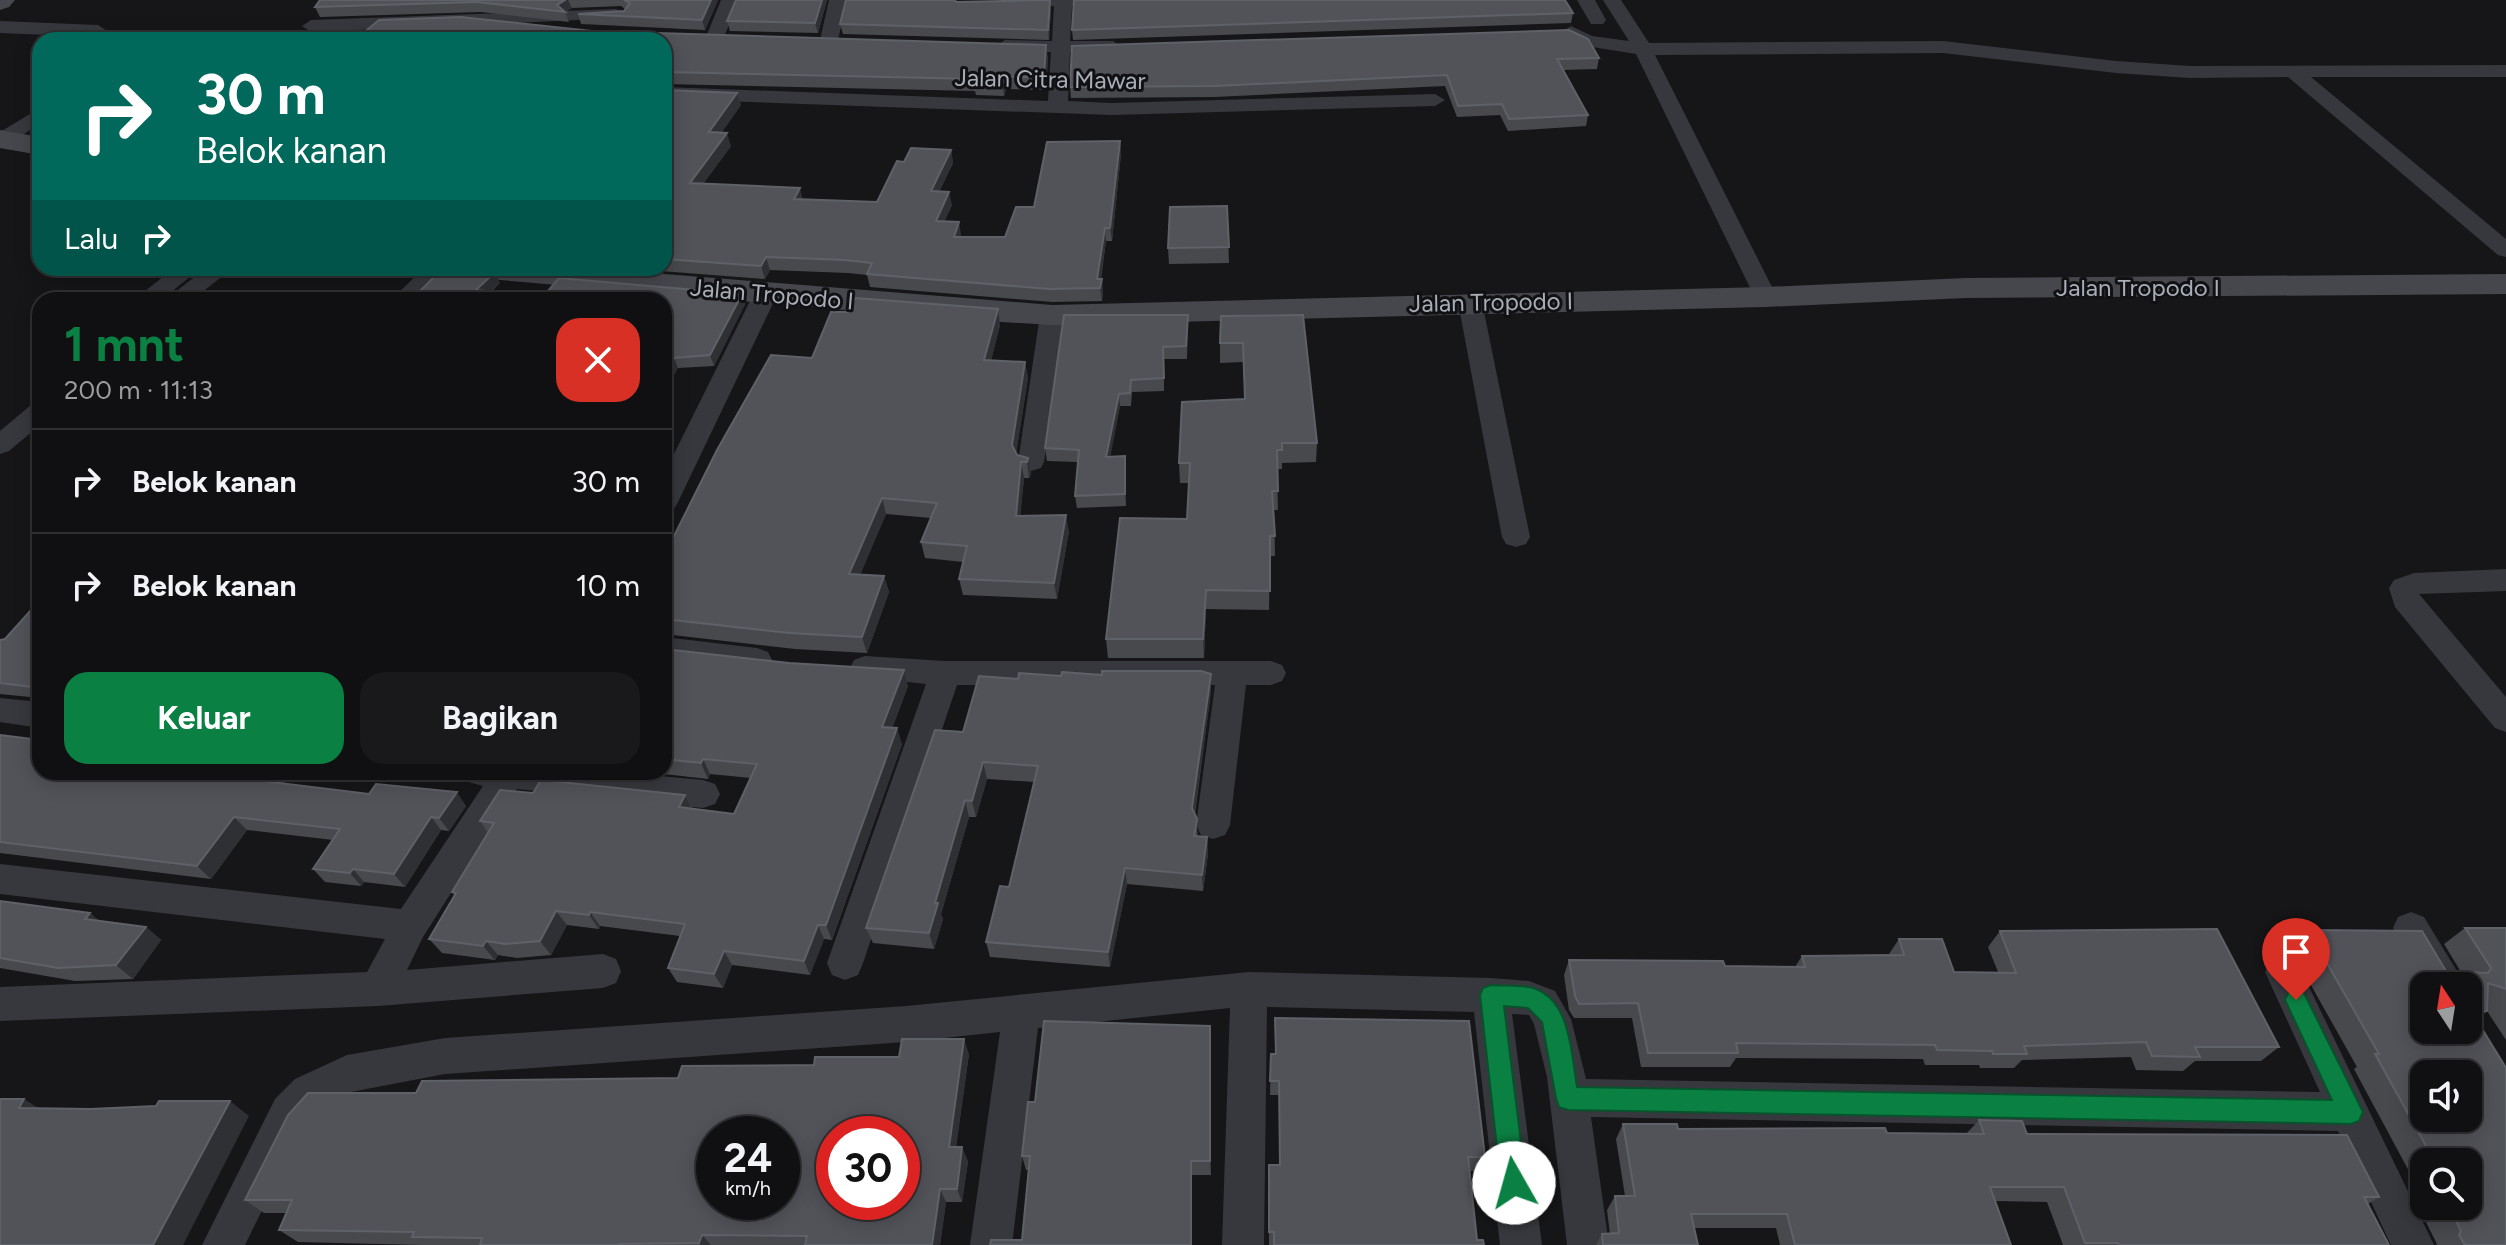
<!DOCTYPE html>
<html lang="id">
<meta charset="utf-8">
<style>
body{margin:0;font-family:Figtree,sans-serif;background:#19191b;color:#f1f3f6;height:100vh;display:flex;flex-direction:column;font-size:30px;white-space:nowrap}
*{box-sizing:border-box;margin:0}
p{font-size:26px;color:#9c9d9f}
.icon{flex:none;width:44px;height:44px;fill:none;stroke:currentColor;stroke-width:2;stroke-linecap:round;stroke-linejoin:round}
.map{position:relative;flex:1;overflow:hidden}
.drawer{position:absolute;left:32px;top:292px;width:640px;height:488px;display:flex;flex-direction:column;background:#101012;border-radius:24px;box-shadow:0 4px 20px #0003,0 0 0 2px #303032}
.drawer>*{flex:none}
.top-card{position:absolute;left:32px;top:32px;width:640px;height:244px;border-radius:24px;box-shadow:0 4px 20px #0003,0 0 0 2px #303032;background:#00695c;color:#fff;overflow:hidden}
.needle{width:52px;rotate:348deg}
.tools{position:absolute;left:2410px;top:972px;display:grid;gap:16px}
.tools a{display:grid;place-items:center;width:72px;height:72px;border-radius:16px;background:#101012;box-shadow:0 4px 20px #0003,0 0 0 2px #303032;font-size:40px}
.speed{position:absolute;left:696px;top:1116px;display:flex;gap:16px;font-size:40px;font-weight:700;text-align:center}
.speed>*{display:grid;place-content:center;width:104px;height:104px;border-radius:50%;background:#101012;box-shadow:0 4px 20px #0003,0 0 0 2px #303032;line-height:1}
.speed small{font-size:20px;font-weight:400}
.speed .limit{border:12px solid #d22;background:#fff;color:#111}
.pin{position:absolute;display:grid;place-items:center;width:68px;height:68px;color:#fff;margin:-82px -34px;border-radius:50% 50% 50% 0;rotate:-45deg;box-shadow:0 0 8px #0007}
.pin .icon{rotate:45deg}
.me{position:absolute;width:88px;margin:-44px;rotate:353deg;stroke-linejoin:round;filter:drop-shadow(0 0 6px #0008)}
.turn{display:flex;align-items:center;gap:28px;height:168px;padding:0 32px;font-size:36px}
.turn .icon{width:104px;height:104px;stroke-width:2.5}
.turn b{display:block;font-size:56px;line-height:68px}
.then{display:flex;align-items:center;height:76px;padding:0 32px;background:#0003;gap:16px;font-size:30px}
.round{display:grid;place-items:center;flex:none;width:84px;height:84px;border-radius:24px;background:#19191b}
.headline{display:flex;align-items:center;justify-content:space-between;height:136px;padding:0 32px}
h1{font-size:48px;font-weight:700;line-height:60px;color:#0b8043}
.primary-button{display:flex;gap:16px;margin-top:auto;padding:16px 32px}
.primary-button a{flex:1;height:92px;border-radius:24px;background:#0b8043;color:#fff;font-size:32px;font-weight:700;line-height:92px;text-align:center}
.primary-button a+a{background:#19191b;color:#f1f3f6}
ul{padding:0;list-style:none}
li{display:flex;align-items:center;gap:24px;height:104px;padding:0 32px;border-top:2px solid #303032}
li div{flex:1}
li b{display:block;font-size:30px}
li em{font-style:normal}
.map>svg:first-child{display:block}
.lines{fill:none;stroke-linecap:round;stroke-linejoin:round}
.street{fill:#37383d;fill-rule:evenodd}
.secondary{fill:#45474d;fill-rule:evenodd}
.wall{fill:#47494d;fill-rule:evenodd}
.shaded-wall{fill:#2f3033}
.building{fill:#525359;stroke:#5f6168;stroke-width:2;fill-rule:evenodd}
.route{fill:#0b8043;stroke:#07532c;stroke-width:2}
.labels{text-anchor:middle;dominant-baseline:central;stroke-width:6;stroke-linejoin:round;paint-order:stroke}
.far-street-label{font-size:24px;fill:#a8adb8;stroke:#111113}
</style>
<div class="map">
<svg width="2506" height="1245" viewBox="0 0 2506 1245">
<rect width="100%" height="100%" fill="#161618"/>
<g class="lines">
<g class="street">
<path d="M721,0H739L724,37L715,43L706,37Z"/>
<path d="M829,0H847L838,40L829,46L820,40Z"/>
<path d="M1001,0H1092L1089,4L1072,6L1070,41H1113L1122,47L1113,53L1070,52L1068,101L1112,103L1435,94L1445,100L1435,106L1112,115L664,99V87L1048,101L1051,52H1005L996,46L1005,40L1052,41L1054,6L1009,7L1003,6Z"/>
<path d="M1577,0H1595L1606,20L1603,24H1591Z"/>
<path d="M1603,0H1621L1649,43L1943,41L2116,61L2190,66L2506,65V77H2311L2506,239V257L2498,255L2288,77L2190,78L2116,73L1943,53L1655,55L1777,297L1773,302H1757L1636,54L1580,45L1562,32L1571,26L1592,36L1629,41Z"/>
<path d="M616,9L625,14L622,18L311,32L302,26L311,20Z"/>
<path d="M0,21L98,25L107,31L98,37L0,33Z"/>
<path d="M40,108V123L11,143L0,144V132Z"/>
<path d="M174,268H201L161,300H134Z"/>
<path d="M206,268H233L192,300H165Z"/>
<path d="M424,268H449L417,300H391Z"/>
<path d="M766,286L774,288L778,293L678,502L674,509L664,511V474L754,293L758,288Z"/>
<path d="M1470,295L1478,297L1482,302L1530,537L1526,544L1516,547L1506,544L1502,537L1458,302L1462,297Z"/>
<path d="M1052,308L1060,310L1064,315L1044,462L1041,468L1031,471L1021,468L1018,462L1040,315L1044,310Z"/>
<path d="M40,403V425L9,451L0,454V431L31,405Z"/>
<path d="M2506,569V591L2419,594L2506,697V732L2495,728L2395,607L2389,588L2394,580L2414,573Z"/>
<path d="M664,637L757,648L768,652L772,660L768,668L757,672L664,661Z"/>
<path d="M865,656L945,661H1271L1282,665L1286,673L1282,681L1271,685H1246L1230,825L1225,835L1213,839L1201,835L1196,825L1215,685H957L863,963L858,975L845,980L832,975L827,963L926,684L854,676L850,668L854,660Z"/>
<path d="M0,698L40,702V728L0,722Z"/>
<path d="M461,772H617L703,780L715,784L720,794L715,804L703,808L517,789L423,937L407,970L603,954L616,959L621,971L616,983L603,988L378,1006L0,1021V987L367,972L385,939L0,894V864L401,909L483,786L465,781Z"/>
<path d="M2411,912L2424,917L2466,986H2427L2393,928L2398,917Z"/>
<path d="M2283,955L2296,960L2434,1245H2391L2338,1131L1591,1117L1609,1245H1567L1547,1077L1534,1024L1529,1015L1512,1014L1542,1245H1500L1474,1012L1267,1007L1264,1245H1222L1230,1008L1038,1028L1012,1245H970L1000,1032L906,1042L445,1074L351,1092L323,1105L303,1127L245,1245H202L275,1099L295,1079L347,1055L445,1038L906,1006L1249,972L1491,978L1529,981L1555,991L1571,1019L1586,1079L2320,1092L2265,972L2270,960Z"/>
</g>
<g class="secondary">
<path d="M0,0H15L9,7L0,10Z"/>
<path d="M0,130L40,137V155L0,148Z"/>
<path d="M461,268H590L1052,305L1765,287L1966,278L2506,274V294L1966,298L1765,307L1052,325L937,318L477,278L466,275Z"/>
</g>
</g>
<g class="wall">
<path d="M320,0H718L705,30L581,24L578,14L624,11L625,9L621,6L572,8L565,12L569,22L481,12L320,17L315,7Z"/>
<path d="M827,0L818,33L730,31L727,21Z"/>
<path d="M1050,0L1051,9L1049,40L843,34L840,24L957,2Z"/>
<path d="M1573,13L1571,23L1073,40L1072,30Z"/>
<path d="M592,31L1048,57L1046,90L1006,89L1004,96L976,95L975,91L664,84V40H363L361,35Z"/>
<path d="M1072,46L1599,58L1597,69L1563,70L1588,115L1586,126L1508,131L1500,115L1457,117L1445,86L1215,97L1071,98L1070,87Z"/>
<path d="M664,90L737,93L741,105L721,133L731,146L703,184L803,199L877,202L904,162L951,150L953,163L939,192L952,205L944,222L961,235V237H1005L1034,207L1120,141L1121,154L1112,241H1106L1101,279L1103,292L1102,301L1052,302L870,287L867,275L848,273L770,270L765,279L622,268H664Z"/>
<path d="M1227,206L1229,263L1169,264L1168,248Z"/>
<path d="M500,283L491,292L542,298L742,294L745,304L714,366L678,368L411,300Z"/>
<path d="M1064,315L1188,327L1187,359H1164V391L1132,392L1131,406H1120L1110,456L1126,469V506L1077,508L1075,496L1078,462L1047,461L1045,448Z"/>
<path d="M1303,315L1317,443L1316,462L1282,463V469H1277L1278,510H1274L1275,556H1270L1269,610L1206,609L1204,658H1108L1106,639L1187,519L1189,483H1180L1179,463L1245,399L1243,362L1220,363V343Z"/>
<path d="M1000,325L991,360L1025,362L1028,378L1016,453L1017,455L1028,458L1031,474L1029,478H1024L1020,516L1069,531L1057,599L963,595L959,579L963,562L925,558L921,542L931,518L886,514L860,574L884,576L889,592L867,653L795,649L664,634V556L812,358Z"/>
<path d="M40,600V698L0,694V640L5,639Z"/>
<path d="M664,649L908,686L892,728L902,744L832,940L824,939L810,975L732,965L723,988L677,982L668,968L680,936L600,926L599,929L567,925L551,955L517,958L498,955L495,960L442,953L429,939L455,896L452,892L488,833L480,821L533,793L685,795L693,809L734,814L751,778L710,774L708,779L646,772H664Z"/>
<path d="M1211,691L1195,814L1198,837H1207L1208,854L1203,891L1127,884L1110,967L990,957L986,942L1009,887L1035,782L987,779L976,817H969L941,914L943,919L934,949L873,943L866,928L963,732Z"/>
<path d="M0,735L40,772H287L289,775L283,784L466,806L449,831L441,830L405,887L364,882L361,886L325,882L313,869L333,840L247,830L211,879L0,853Z"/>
<path d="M0,901L90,913L99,921L146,927L161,940L133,979L75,981L0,968Z"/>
<path d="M2465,928H2506V1040L2487,1011L2476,1019L2506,1245H2436L2437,1244L2418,1206L2424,1203V1206H2468V1162H2424V1199L2354,1069L2357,1067L2289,946L2308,930L2446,971L2461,972L2444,944Z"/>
<path d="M2000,931L2279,1047L2261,1061H2195L2183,1071L2136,1070L2131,1057L2022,1060L2014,1068H1980L1979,1065H1925L1923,1059L1736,1058L1730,1067H1641L1632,1018H1574L1569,1010L1564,975L1569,960L1725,966L1795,967L1802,956L1889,954L1899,939L1954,972H1998L1988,947Z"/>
<path d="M1275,1018L1485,1157L1481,1171H1470L1477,1240L1484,1245H1269V1165H1279V1095H1270L1271,1054H1275Z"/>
<path d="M1210,1026L1211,1175H1192L1022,1240L1029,1170H1026L1022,1156L1035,1102Z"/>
<path d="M969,1054L956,1147L968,1161L962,1202H946L940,1245H422L298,1242L279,1230L286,1213H264L245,1200L416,1093L678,1078L899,1057ZM714,1134H782V1156H786L782,1202H714Z"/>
<path d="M1979,1120L2027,1134L2379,1197L2368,1204L2389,1245H2063L2047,1202L1996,1201L2011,1245H1780L1776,1228H1694L1698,1245H1596L1602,1234H1610L1607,1210L1615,1196H1625L1616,1139L1623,1124L1678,1129L1966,1134Z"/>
</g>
<g class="shaded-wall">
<path d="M565,0H568L572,8L565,12L557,5Z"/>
<path d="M711,0H718L705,30L702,20Z"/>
<path d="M822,0H827L818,33L815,23Z"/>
<path d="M1050,0L1051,9L1049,40L1048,30Z"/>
<path d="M1046,45L1048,57L1046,90L1044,77Z"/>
<path d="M1005,77L1006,89L1004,96L1002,84Z"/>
<path d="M737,93L741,105L713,144L709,132Z"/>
<path d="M727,133L731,146L694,196L690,183Z"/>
<path d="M1120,141L1121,154L1112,241L1110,228Z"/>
<path d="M951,150L953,163L933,204L931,191Z"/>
<path d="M800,188L803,201L794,199Z"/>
<path d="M949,192L952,205L939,234L936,221Z"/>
<path d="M959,222L961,235L957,249L954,237Z"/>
<path d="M1105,228L1106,241L1099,288L1097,279Z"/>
<path d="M766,257L770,270L765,279L761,266Z"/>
<path d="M495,272L500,283L481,300L476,290Z"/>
<path d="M1102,279L1103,292L1102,301L1100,288Z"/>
<path d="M742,294L745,304L714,366L710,355Z"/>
<path d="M998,309L1000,325L987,376L984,360Z"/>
<path d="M674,358L678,368L664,394V375Z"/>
<path d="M1025,362L1028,378L1015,462L1012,445Z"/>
<path d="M1119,394L1120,406L1108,469L1106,457Z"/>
<path d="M1125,456L1126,469V506L1125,494Z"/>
<path d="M1028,458L1031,474L1029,478L1027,462Z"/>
<path d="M1021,462L1024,478L1019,532L1016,516Z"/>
<path d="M882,498L886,514L854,590L849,574Z"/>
<path d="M1066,515L1069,531L1057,599L1054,583Z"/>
<path d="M884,576L889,592L867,653L862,637Z"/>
<path d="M1206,590V609L1204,658L1203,639Z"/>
<path d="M904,670L908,686L887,743L882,727Z"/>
<path d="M1211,674V691L1193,825L1192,808Z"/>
<path d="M897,728L902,744L832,940L826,925Z"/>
<path d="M703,759L710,774L708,779L701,763Z"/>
<path d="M983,762L987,779L976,817L972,801Z"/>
<path d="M270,772H287L289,775L275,794L263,781Z"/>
<path d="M457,792L466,806L449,831L439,818Z"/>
<path d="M685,795L693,810L679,807Z"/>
<path d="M965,800L969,817L941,914L943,919L934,949L929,933L935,903Z"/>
<path d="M234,817L247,830L211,879L197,866Z"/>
<path d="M431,817L441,830L405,887L394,874Z"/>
<path d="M1207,837L1208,854L1203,891L1202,875Z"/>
<path d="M1125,868L1127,884L1110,967L1108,952Z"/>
<path d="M353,869L364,882L361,886L350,873Z"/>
<path d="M556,911L567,925L551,955L540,941Z"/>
<path d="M590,912L600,926L599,929L589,915Z"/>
<path d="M90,913L106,927L85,919Z"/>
<path d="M818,925L824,939L810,975L804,961Z"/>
<path d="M146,927L161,940L133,979L116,965Z"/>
<path d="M486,941L498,955L495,960L483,946Z"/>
<path d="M724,951L732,965L723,988L714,974Z"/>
<path d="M1210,1026V1041L1211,1175L1210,1161Z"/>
<path d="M964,1039L969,1054L954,1161L949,1147Z"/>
<path d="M24,1099L48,1114L19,1108Z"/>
<path d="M230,1101L249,1116L183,1245H153Z"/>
<path d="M962,1147L968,1161L962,1202L957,1189Z"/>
<path d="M1191,1161L1192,1175V1245H1191Z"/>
<path d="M714,1169V1202L706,1198Z"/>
<path d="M940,1189L946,1202L940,1245H932Z"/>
<path d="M702,1235L711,1245H701L699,1243Z"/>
</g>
<g class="building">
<path d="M320,0H565L557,5L565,12L477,2L315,7Z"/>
<path d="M624,0H711L702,20L578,14L624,11L630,3Z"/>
<path d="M736,0H822L815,23L727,21Z"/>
<path d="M846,0H953L957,2L1050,0L1048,30L840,24Z"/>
<path d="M1074,0H1565L1573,13L1072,30Z"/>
<path d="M461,17L592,31L1046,45L1044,77H1005L1002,84L974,83L975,79L664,72V40H367L372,36L361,35L379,20Z"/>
<path d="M1569,30L1588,39L1599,58L1557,59L1588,115L1509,119L1502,104L1458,106L1447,75L1215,86L1070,87L1072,46Z"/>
<path d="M664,90L737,93L709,132L727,133L690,183L800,188L794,199L877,202L897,161L904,162L911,148L951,150L931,191L949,192L936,221L959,222L954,237H1005L1016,207H1034L1047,142L1120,141L1110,228H1105L1097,279H1102L1100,288L1050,289L867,274L872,263L845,260L766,257L761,266L664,259Z"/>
<path d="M1227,206L1229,247L1168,248L1170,207Z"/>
<path d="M443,268H466L471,270L495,272L476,290L542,298L559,278L742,294L710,355L674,358L664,375V300H411Z"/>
<path d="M855,298L998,309L984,360L1025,362L1012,445L1017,455L1028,458L1027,462H1021L1016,516L1066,515L1054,583L959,579L967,546L921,542L937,503L882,498L849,574L884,576L862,637L789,633L664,619V556L717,450L771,355L812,358L831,312H849Z"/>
<path d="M1064,315H1188L1186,346L1163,347L1164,378L1131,380L1130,393L1119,394L1106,457L1125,456V494L1075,496L1079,450L1045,448Z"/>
<path d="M1303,315L1317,443H1282V450H1277L1278,491H1272L1275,536H1270V591L1206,590L1203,639H1106L1120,518L1187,519L1190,463H1179L1182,402L1245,399L1243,343H1220L1221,316Z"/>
<path d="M40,600V688L0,683V640L5,639Z"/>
<path d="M664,649L789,663L904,670L882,727L897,728L826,925H818L804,961L724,951L714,974L668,968L685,924L590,912L589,915L556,911L540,941L505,944L486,941L483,946L429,939L456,893L452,892L494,823L480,821L500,790L533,793L541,780L685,795L679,807L734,814L757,764L703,759L701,763L664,759Z"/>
<path d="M1102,671H1201L1211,674L1192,808L1197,819L1194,836L1207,837L1202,875L1125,868L1108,952L986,942L1000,886L1009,887L1038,766L983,762L972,801L965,800L935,903H938L929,933L866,928L935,730L963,732L979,676L1018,679L1019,673L1061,676L1062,672L1102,675Z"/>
<path d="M0,735L40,740L35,746L40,747V772H270L263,781L369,794L376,784L457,792L439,818L431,817L394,874L353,869L350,873L313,869L340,829L234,817L197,866L0,842Z"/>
<path d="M0,901L90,913L85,919L146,927L116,965L58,968L0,958Z"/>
<path d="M2465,928H2506V989L2488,983L2487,1011L2473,1014L2506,1068V1245H2465L2459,1235L2461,1231L2449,1206H2468V1162H2435L2375,1054H2379L2308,930L2422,931L2446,971L2488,973L2491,968ZM2424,986H2468V1030H2424ZM2424,1074H2468V1118H2424Z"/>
<path d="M2217,929L2279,1047H2195L2200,1057L2152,1056L2146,1042L2024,1046L2027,1054H1993L1992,1051L1937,1050L1935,1045L1736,1043L1738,1053H1648L1638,1003L1579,1004L1575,996L1569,960L1723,961L1725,966L1805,967L1802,956L1904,955L1899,939H1942L1954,972L2016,973L2000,931Z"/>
<path d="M1275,1018L1469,1021L1485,1157H1468L1477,1240H1483L1484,1245H1274V1232H1269V1165H1280L1279,1081H1270L1271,1054H1276Z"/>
<path d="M1044,1021L1210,1026V1161H1191V1245H990L991,1240H1022L1030,1156H1022L1028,1102H1035Z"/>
<path d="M902,1039H964L949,1147H962L957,1189H940L932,1245H805L807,1236L702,1235L699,1243L619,1244V1245H480L482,1238L412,1237L414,1232L279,1230L292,1200H245L288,1115L308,1093H416L422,1081L678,1078L682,1066L814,1065L815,1057H899ZM714,1134H782V1142H789L782,1175V1202H714V1198H706L714,1169ZM834,1134H902V1202H834Z"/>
<path d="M0,1099H24L19,1108L91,1109L156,1106L159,1101H230L153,1245H0Z"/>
<path d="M1979,1120L2022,1121L2027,1134L2347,1135L2379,1197H2364L2389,1245H2119L2118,1243H2085L2064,1187H1990L2011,1245H1795L1787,1214H1691L1698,1245H1603L1602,1234L1619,1233L1615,1196H1635L1623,1124H1677L1678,1129L1885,1128L1887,1133L1984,1134Z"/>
</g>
<path class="route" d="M1491,985C1503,986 1517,985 1529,987C1571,996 1571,1053 1577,1087L2332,1100L2285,1000L2288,993L2296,990L2304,993L2363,1112L2359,1121L2351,1124L1568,1110L1559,1107L1556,1098L1542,1022L1528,1008L1504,1006L1526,1183L1523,1191L1514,1195L1505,1191L1501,1183L1480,995L1483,988Z"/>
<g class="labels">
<g class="far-street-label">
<text transform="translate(1050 79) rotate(1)">Jalan Citra Mawar</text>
<text x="2138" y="287">Jalan Tropodo I</text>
<text transform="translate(772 294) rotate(5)">Jalan Tropodo I</text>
<text transform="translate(1491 302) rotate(-1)">Jalan Tropodo I</text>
</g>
</g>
</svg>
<div class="tools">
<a><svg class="needle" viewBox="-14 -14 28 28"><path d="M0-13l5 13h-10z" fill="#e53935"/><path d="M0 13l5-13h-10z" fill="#9c9d9f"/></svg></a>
<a><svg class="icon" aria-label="sound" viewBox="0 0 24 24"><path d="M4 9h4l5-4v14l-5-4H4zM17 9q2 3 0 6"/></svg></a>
<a><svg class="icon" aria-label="search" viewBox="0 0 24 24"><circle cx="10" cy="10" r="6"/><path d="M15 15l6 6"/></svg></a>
</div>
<div class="speed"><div>24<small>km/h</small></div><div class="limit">30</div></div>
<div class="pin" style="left:2296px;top:1000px;background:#d93025"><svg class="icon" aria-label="arrive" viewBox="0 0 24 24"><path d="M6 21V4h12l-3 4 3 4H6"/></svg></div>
<svg class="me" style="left:1514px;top:1183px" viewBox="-20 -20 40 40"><circle r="19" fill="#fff"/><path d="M0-13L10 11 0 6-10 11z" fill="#0b8043"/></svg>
<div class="top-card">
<div class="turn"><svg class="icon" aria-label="right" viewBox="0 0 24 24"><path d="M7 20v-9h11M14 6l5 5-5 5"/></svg><div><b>30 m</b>Belok kanan</div></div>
<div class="then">Lalu<svg class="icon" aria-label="right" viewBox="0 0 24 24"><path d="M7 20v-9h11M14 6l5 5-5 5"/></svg></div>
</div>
<section class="drawer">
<div class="headline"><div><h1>1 mnt</h1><p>200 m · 11:13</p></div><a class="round" style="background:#d93025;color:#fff"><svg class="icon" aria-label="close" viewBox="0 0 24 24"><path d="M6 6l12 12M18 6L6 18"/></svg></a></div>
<ul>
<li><svg class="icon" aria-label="right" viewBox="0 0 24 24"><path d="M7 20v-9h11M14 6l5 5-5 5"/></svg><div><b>Belok kanan</b></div><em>30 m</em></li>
<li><svg class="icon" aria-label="right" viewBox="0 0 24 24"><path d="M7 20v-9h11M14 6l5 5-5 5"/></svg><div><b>Belok kanan</b></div><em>10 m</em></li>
</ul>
<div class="primary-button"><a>Keluar</a><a>Bagikan</a></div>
</section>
</div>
